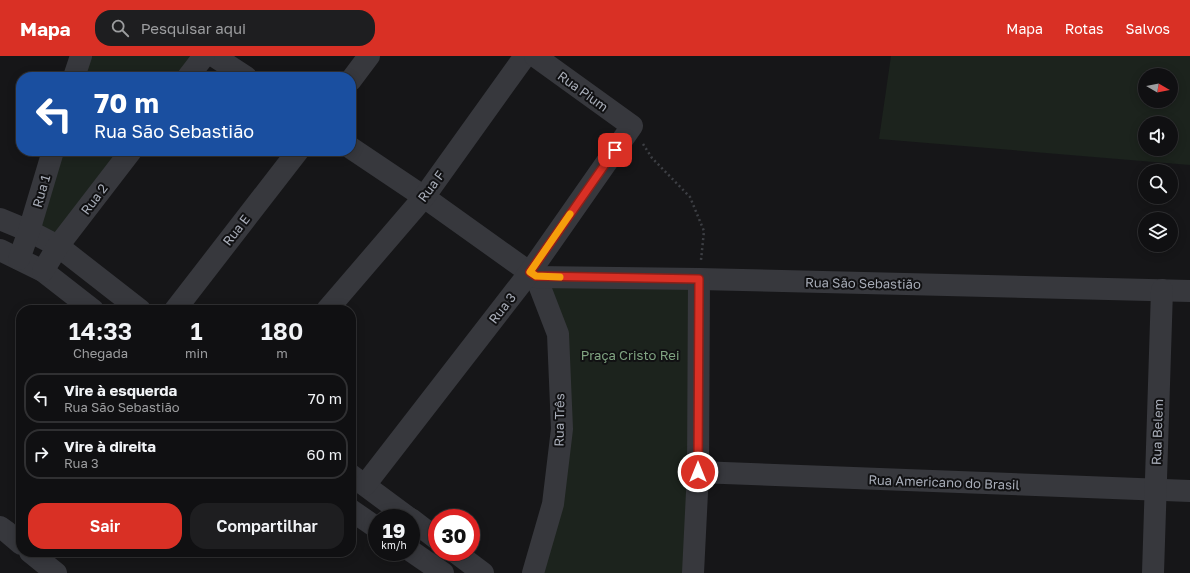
<!DOCTYPE html>
<html lang="pt">
<meta charset="utf-8">
<style>
body{margin:0;font-family:"Golos Text",sans-serif;background:#1e1e20;color:#f1f3f6;height:100vh;display:flex;flex-direction:column;font-size:15px;white-space:nowrap}
*{box-sizing:border-box;margin:0}
p{font-size:13px;color:#9c9d9f}
.icon{flex:none;width:22px;height:22px;fill:none;stroke:currentColor;stroke-width:2;stroke-linecap:round;stroke-linejoin:round}
.map{position:relative;flex:1;overflow:hidden}
.drawer{position:absolute;left:16px;top:249px;width:340px;height:252px;display:flex;flex-direction:column;background:#101012;border-radius:16px;box-shadow:0 2px 10px #0003,0 0 0 1px #303032}
.drawer>*{flex:none}
.banner{position:absolute;left:16px;top:16px;width:340px;height:84px;border-radius:16px;box-shadow:0 2px 10px #0003,0 0 0 1px #303032;background:#1a4fa0;color:#fff;overflow:hidden}
.needle{width:26px;rotate:99deg}
.buttons{position:absolute;left:1138px;top:12px;display:grid;gap:8px}
.buttons a{display:grid;place-items:center;width:40px;height:40px;border-radius:50%;background:#101012;box-shadow:0 2px 10px #0003,0 0 0 1px #303032;font-size:20px}
.speed{position:absolute;left:368px;top:453px;display:flex;gap:8px;font-size:20px;font-weight:700;text-align:center}
.speed>*{display:grid;place-content:center;width:52px;height:52px;border-radius:50%;background:#101012;box-shadow:0 2px 10px #0003,0 0 0 1px #303032;line-height:1}
.speed small{font-size:10px;font-weight:400}
.speed .limit{border:6px solid #d22;background:#fff;color:#111}
.pin{position:absolute;display:grid;place-items:center;width:34px;height:34px;color:#fff;margin:-17px;border-radius:8px;box-shadow:0 2px 6px #0006}
.me{position:absolute;width:44px;margin:-22px;rotate:0deg;stroke-linejoin:round;filter:drop-shadow(0 0 3px #0008)}
.turn{display:flex;align-items:center;gap:14px;height:84px;padding:0 12px;font-size:18px}
.turn .icon{width:52px;height:52px;stroke-width:2.5}
.turn b{display:block;font-size:28px;line-height:34px}
.eta{display:flex;justify-content:space-evenly;align-items:center;height:68px;text-align:center}
.eta b{font-size:24px;font-weight:600;line-height:28px}
.button{display:flex;gap:8px;margin-top:auto;padding:8px 12px}
.button a{flex:1;height:46px;border-radius:16px;background:#d93025;color:#fff;font-size:16px;font-weight:600;line-height:46px;text-align:center}
.button a+a{background:#1e1e20;color:#f1f3f6}
ul{padding:0;list-style:none}
li{display:flex;align-items:center;gap:12px;height:50px;margin:0 8px 6px;padding:0 4px;border:2px solid #303032;border-radius:16px}
li div{flex:1}
li b{display:block;font-size:15px}
li em{font-style:normal}
header{display:flex;align-items:center;gap:24px;box-sizing:border-box;height:56px;padding:0 20px;background:#d93025;color:#fff}
header strong{font-size:19px}
nav{display:flex;gap:22px;margin-inline-start:auto;font-size:14px}
.search{width:280px;height:36px;background:#1e1e20;display:flex;align-items:center;gap:10px;box-sizing:border-box;padding:0 14px;border-radius:16px;color:#9c9d9f;font-size:15px}
.map>svg:first-child{display:block}
.green{fill:#1c231d;fill-rule:evenodd}
.lines{fill:none;stroke-linecap:round;stroke-linejoin:round}
.path{stroke:#3d3f44;stroke-width:2.5;stroke-dasharray:2 3;stroke-linecap:butt}
.minor{stroke:#37383d;stroke-width:22}
.route-casing{stroke:#8d1f18;stroke-width:10}
.route{stroke:#d93025;stroke-width:7}
.slow{stroke:#f59e0b;stroke-width:7}
.labels{text-anchor:middle;dominant-baseline:central;stroke-width:4;stroke-linejoin:round;paint-order:stroke}
.street-label{font-size:13px;fill:#a8adb8;stroke:#111113}
.park-label{font-size:13px;fill:#7fa381;stroke:#111113}
</style>
<header>
<strong>Mapa</strong>
<div class="search"><svg class="icon" aria-label="search" viewBox="0 0 24 24"><circle cx="10" cy="10" r="6"/><path d="M15 15l6 6"/></svg>Pesquisar aqui</div>
<nav><a>Mapa</a><a>Rotas</a><a>Salvos</a></nav>
</header>
<div class="map">
<svg width="1190" height="517" viewBox="0 0 1190 517">
<rect width="100%" height="100%" fill="#161618"/>
<g class="green">
<path d="M89,0H196L181,21H83Z"/>
<path d="M891,0H1190V109L879,83ZM1145,19H1171V45H1145ZM1145,67H1171V93H1145Z"/>
<path d="M59,95H126L60,183L36,169Z"/>
<path d="M540,227L701,232L685,517H539L567,367Z"/>
</g>
<g class="lines">
<path class="path" d="M643,88L652,102L690,141L704,175L701,204"/>
<g class="minor">
<path d="M214,0L246,21"/>
<path d="M74,21L81,0"/>
<path d="M188,21L204,0"/>
<path d="M351,24L369,0"/>
<path d="M351,92L424,141L536,221L558,278L562,373L553,448L533,517"/>
<path d="M0,163L29,175L58,190L140,254"/>
<path d="M0,194L43,215L93,254"/>
<path d="M19,203L29,175L53,95"/>
<path d="M43,215L58,190L131,95"/>
<path d="M536,221L699,223L1190,235"/>
<path d="M175,254L298,95"/>
<path d="M327,254L424,141L525,0"/>
<path d="M698,416L1190,435"/>
<path d="M351,419L409,462"/>
<path d="M365,429L530,216L632,70L535,0"/>
<path d="M351,454L377,472"/>
<path d="M411,463L437,483"/>
<path d="M0,471L7,476L21,488"/>
<path d="M411,495L443,517"/>
<path d="M30,496L56,517"/>
<path d="M455,496L483,517"/>
<path d="M693,517L698,416L699,223"/>
<path d="M1153,517L1162,234"/>
</g>
</g>
<g class="lines">
<defs>
<path id="route" d="M615,94L530,216L536,220L699,223L698,416"/>
</defs>
<use href="#route" class="route-casing"/>
<use href="#route" class="route"/>
<path class="slow" d="M560,221L536,220L530,216L570,158"/>
</g>
<g class="labels">
<g class="street-label">
<text transform="translate(583 35) rotate(36)">Rua Pium</text>
<text transform="translate(431 130) rotate(-53)">Rua F</text>
<text transform="translate(41 135) rotate(-74)">Rua 1</text>
<text transform="translate(94 143) rotate(-53)">Rua 2</text>
<text transform="translate(236 174) rotate(-52)">Rua E</text>
<text transform="translate(863 227) rotate(1)">Rua São Sebastião</text>
<text transform="translate(502 252) rotate(-52)">Rua 3</text>
<text transform="translate(559 364) rotate(-89)">Rua Três</text>
<text transform="translate(1157 376) rotate(-88)">Rua Belem</text>
<text transform="translate(944 426) rotate(2)">Rua Americano do Brasil</text>
</g>
<g class="park-label">
<text x="630" y="299">Praça Cristo Rei</text>
</g>
</g>
</svg>
<div class="buttons">
<a><svg class="needle" viewBox="-14 -14 28 28"><path d="M0-13l5 13h-10z" fill="#e53935"/><path d="M0 13l5-13h-10z" fill="#9c9d9f"/></svg></a>
<a><svg class="icon" aria-label="sound" viewBox="0 0 24 24"><path d="M4 9h4l5-4v14l-5-4H4zM17 9q2 3 0 6"/></svg></a>
<a><svg class="icon" aria-label="search" viewBox="0 0 24 24"><circle cx="10" cy="10" r="6"/><path d="M15 15l6 6"/></svg></a>
<a><svg class="icon" aria-label="layers" viewBox="0 0 24 24"><path d="M12 4l9 5-9 5-9-5zM3 14l9 5 9-5"/></svg></a>
</div>
<div class="speed"><div>19<small>km/h</small></div><div class="limit">30</div></div>
<div class="pin" style="left:615px;top:94px;background:#d93025"><svg class="icon" aria-label="arrive" viewBox="0 0 24 24"><path d="M6 21V4h12l-3 4 3 4H6"/></svg></div>
<svg class="me" style="left:698px;top:416px" viewBox="-20 -20 40 40"><circle r="17" fill="#d93025" stroke="#fff" stroke-width="3"/><path d="M0-11L8 9 0 5-8 9z" fill="#fff"/></svg>
<div class="banner">
<div class="turn"><svg class="icon" aria-label="left" viewBox="0 0 24 24"><path d="M17 20v-9H6M10 6l-5 5 5 5"/></svg><div><b>70 m</b>Rua São Sebastião</div></div>
</div>
<section class="drawer">
<div class="eta">
<div><b>14:33</b><p>Chegada</p></div>
<div><b>1</b><p>min</p></div>
<div><b>180</b><p>m</p></div>
</div>
<ul>
<li><svg class="icon" aria-label="left" viewBox="0 0 24 24"><path d="M17 20v-9H6M10 6l-5 5 5 5"/></svg><div><b>Vire à esquerda</b><p>Rua São Sebastião</p></div><em>70 m</em></li>
<li><svg class="icon" aria-label="right" viewBox="0 0 24 24"><path d="M7 20v-9h11M14 6l5 5-5 5"/></svg><div><b>Vire à direita</b><p>Rua 3</p></div><em>60 m</em></li>
</ul>
<div class="button"><a>Sair</a><a>Compartilhar</a></div>
</section>
</div>
